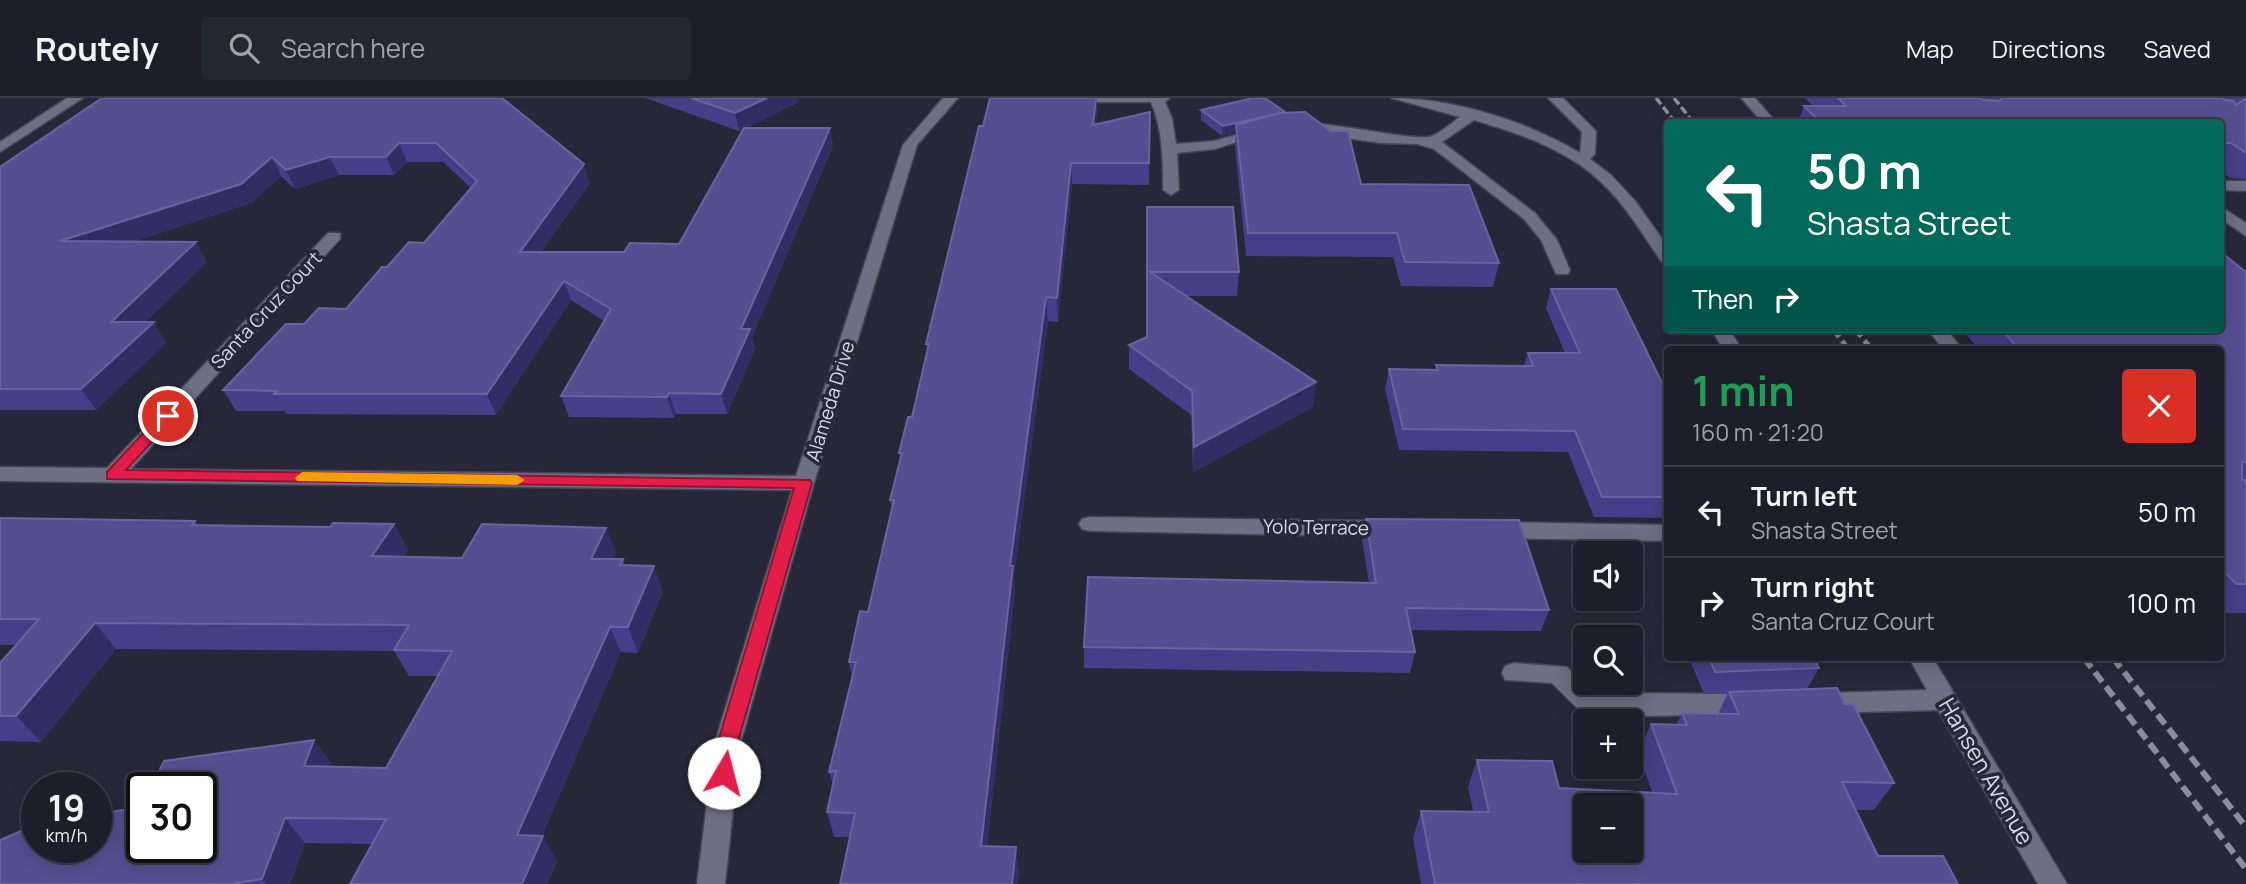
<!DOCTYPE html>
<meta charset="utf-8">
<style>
body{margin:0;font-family:Manrope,sans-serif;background:#252634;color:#f1f3f6;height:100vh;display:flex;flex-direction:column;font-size:26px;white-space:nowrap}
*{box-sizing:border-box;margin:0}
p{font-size:23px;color:#a0a2a9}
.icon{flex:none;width:38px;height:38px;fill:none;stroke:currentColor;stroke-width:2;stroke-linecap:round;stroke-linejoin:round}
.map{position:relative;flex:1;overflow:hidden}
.side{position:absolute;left:1664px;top:248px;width:560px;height:315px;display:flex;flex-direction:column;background:#1d1d2c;border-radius:7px;box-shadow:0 4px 18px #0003,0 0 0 2px #3b3b48}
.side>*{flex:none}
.banner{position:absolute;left:1664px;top:21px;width:560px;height:214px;border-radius:7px;box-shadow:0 4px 18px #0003,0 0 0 2px #3b3b48;background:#00695c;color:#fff;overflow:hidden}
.fabs{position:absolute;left:1573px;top:443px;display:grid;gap:14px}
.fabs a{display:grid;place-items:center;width:70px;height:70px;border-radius:7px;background:#1d1d2c;box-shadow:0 4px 18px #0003,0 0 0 2px #3b3b48;font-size:35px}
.speed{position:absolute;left:21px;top:674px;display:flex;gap:14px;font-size:35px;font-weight:700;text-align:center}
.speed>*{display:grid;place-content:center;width:91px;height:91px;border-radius:50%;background:#1d1d2c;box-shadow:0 4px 18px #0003,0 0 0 2px #3b3b48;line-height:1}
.speed small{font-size:18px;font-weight:400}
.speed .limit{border:4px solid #111;border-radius:10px;background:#fff;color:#111}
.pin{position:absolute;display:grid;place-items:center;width:60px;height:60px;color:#fff;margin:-30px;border:4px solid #fff;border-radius:50%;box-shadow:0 2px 7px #0007}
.me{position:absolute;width:77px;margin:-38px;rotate:8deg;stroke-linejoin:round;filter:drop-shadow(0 0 5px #0008)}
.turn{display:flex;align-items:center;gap:24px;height:147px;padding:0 28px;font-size:32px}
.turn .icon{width:91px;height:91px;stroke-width:2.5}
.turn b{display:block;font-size:49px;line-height:60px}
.then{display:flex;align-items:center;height:66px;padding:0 28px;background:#0003;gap:14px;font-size:26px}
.round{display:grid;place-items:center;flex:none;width:74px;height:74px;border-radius:7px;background:#252634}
.overview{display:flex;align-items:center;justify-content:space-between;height:119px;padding:0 28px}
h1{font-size:42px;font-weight:700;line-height:52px;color:#1e9e55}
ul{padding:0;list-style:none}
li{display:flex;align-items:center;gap:21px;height:91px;padding:0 28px;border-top:2px solid #3b3b48}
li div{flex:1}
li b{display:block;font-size:26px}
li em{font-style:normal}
header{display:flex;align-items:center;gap:42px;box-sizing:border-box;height:98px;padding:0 35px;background:#1d1d2c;border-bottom:2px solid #3b3b48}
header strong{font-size:33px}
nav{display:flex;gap:38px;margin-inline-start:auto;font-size:24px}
.search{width:490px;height:63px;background:#252634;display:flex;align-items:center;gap:18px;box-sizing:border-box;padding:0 24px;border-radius:7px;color:#a0a2a9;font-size:26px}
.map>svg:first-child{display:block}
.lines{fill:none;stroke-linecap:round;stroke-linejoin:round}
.minor-casing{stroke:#444454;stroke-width:3}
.minor{fill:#6e6e84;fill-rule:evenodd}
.rail-far2{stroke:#8c8d9c;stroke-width:3.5;stroke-dasharray:8 3.5;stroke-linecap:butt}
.rail-far1{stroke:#8c8d9c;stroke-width:5;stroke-dasharray:10 5;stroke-linecap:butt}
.rail{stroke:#8c8d9c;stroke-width:6;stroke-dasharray:12 6;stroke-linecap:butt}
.wall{fill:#473d88}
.shaded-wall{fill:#342d65}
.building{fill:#574e92;stroke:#6b639f;stroke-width:2;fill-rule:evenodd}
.route{fill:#e11d48;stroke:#92132f;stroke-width:2}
.slow{fill:#f59e0b}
.labels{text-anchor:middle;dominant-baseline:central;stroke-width:7;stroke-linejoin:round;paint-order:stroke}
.street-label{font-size:19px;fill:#d8d9e5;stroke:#27273a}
.near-street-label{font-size:23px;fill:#d8d9e5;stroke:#27273a}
</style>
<header>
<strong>Routely</strong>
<div class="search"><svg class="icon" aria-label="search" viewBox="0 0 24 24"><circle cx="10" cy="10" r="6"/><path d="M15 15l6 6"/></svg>Search here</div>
<nav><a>Map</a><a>Directions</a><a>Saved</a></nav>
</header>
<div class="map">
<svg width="2246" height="786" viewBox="0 0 2246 786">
<rect width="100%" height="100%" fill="#27273a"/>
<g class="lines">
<defs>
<g id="minor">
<path d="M67,0H83L0,54V44Z"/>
<path d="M943,0H958L917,47L814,385L740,647L725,786H697L714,647L792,392L0,383V369L107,370L328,135H340V141L131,371L796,378L903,47Z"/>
<path d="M1008,0H1170L1165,4L1172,20L1176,46L1214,43L1261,30L1268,34L1215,51L1177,55L1179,92L1171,97L1163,92C1163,62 1163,32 1151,4H1015Z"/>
<path d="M1391,0C1454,0 1526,23 1580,55L1582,34L1548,0H1563L1596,33L1595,56L1590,61L1611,77L1636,104L1668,149V165L1662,164C1644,139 1629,112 1607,90C1572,53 1521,36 1474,22L1442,44L1535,115L1557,142L1570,172L1568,176H1556L1541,142L1524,121L1434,51L1417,46L1380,45L1300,33L1293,29C1306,17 1402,42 1428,39C1438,38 1452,24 1460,19Z"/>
<path d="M1741,0H1755L1776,24H1762Z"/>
<path d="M2221,83H2246V93L2221,92Z"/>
<path d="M2221,109L2246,125V138L2221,121Z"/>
<path d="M1711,231H1729L1742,252H1724Z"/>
<path d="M1927,231H1946L1963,252H1944Z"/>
<path d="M1090,419L1393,423L1401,426L1404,431L1401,436L1393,439L1090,433L1082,431L1079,426L1082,421Z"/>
<path d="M1495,424L1668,427V443L1495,440L1487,437L1484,432L1487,427Z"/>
<path d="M1909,560H1933L2067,786H2038L1938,612L1825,615L1816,612L1812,605L1816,598L1825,595L1927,592Z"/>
<path d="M1514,565L1567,569L1594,595L1751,596L1760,599L1764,606L1760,613L1751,616L1644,618L1588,615L1579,612L1552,585L1505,582L1502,575L1505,568Z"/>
</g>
</defs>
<use href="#minor" class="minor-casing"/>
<use href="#minor" class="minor"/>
<g class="rail-far2">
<path d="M1656,0L1675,24"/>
<path d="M1674,0L1693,24"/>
</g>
<g class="rail-far1">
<path d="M1833,231L1849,252"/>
<path d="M1855,231L1872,252"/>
</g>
<g class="rail">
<path d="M2084,560L2246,771"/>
<path d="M2113,560L2246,729"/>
</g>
</g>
<g class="wall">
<path d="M502,0L590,85L541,154H624L679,146L743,32L739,33L645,0H799V4L746,30L833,48L752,239L755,251L727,316H676L674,320L569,319L561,298L604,223L571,202L496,317L286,316L285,313H236L223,292L304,226L346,211L387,169L424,145L471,90L443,64H407L394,77H339L295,91L281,78L251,105L132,144L207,164L145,224L166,245L96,312H0V69Z"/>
<path d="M1805,0H2246V81L2230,80L2221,73V24H1798L1804,8H1813Z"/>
<path d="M1097,7L1096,27L1150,14L1149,87L1072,86L1058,224L1048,223L1014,479L1015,493L987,748L1019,773L1017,786H840L850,739H834L827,714L833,687L829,674L852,579L849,564L868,514L892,412L890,402L900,362L899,355L912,319L927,255L926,246L983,28Z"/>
<path d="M1201,12L1285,15L1361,86L1499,165L1493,189L1401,188L1393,159L1246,158L1235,48L1236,35L1222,38L1201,22Z"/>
<path d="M1147,109L1239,174L1237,198H1185L1313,309L1193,374L1191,317L1129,271V247L1146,239Z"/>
<path d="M2246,174V515H2221V252H1980L1961,231H2221Z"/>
<path d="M1551,191L1668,297V420L1594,419L1568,354L1399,352L1385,291L1389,271L1435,272L1436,267L1524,268L1528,255H1565L1546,210Z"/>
<path d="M0,420L195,423L198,427L330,429L394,426L408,452L403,459L462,460L606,430L616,455L613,461H623L625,467L663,493L638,555L621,554L542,738L557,763L547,786H350L373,746L305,745L290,786H0L142,709L333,667L332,669L386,670L438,578H409L394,553L116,551L41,644L0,643V565L16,547H0Z"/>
<path d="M1366,421L1549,512L1541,533L1411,532L1415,554L1410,575L1084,570V549L1369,485L1362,442Z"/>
<path d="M1689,560H1814L1819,570L1807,591L1845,606L1894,685L1874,712H1855L1878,758L1958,786H1421L1413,740L1421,713H1473L1468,689L1477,662L1559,690L1652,694L1638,654L1651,626L1676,627L1682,615L1718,616L1728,595L1704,596Z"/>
</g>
<g class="shaded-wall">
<path d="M767,0H799V4L739,33L735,15Z"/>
<path d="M1096,0H1097V7L1094,48L1093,27Z"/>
<path d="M1285,14L1284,23L1236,27V35L1222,38L1223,28Z"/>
<path d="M830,30L833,48L752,239L755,251L727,316L721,296L741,231Z"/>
<path d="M399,45L407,64L394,77L386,59Z"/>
<path d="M272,59L281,78L251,105L73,163L60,143Z"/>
<path d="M330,59L339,77L295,91L286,72Z"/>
<path d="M1071,65L1072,86L1058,224L1057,200Z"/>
<path d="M584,66L590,85L527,174L520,154Z"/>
<path d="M196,144L207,164L124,244L111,224Z"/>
<path d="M564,183L571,202L496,317L487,296Z"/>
<path d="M1046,199L1048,223L1014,479L1015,493L984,772L981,748L1010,468Z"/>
<path d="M154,224L166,245L96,312L81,291Z"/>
<path d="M1316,284L1313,309L1193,374L1194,349Z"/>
<path d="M669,295L676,316L674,320L667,299Z"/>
<path d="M394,426L408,452L387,484L372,458Z"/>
<path d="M606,430L616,455L602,487L591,461Z"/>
<path d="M654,468L663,493L638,555L628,529Z"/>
<path d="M95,525L116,551L41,644L16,618Z"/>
<path d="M610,529L621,554L532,762L517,737Z"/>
<path d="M314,642L333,667L323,693L304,668Z"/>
<path d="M285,720L305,745L290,786H266L262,781Z"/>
<path d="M543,738L557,763L547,786H522Z"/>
<path d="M1016,749L1019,773L1017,786H1012Z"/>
</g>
<g class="building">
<path d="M102,0H502L584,66L520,154H624L630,145L679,146L744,30H830L741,231H750L721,296L669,295L667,299L561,298L611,211L564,183L487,296H274L277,293L223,292L286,226H304L319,210L346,211L382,169H387L409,144L424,145L477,83L436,45H399L386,59H330L286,72L272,59L241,86L60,143L196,144L111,224H154L81,291H0V69Z"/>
<path d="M691,0H767L735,15Z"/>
<path d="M990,0H1096L1093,27L1150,14L1149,65H1071L1057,200L1046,199L1010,468H1013L981,748L1016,749L1012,786H840L855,715L827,714L836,673L829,674L856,564H849L860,513L868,514L894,402H890L902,355H899L908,319H912L929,246H926L979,28H983Z"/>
<path d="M1253,0H1265L1285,14L1223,28L1201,12Z"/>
<path d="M1838,0H1980L1983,2L2000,3L2002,0H2222L2225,2L2233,3L2236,7L2246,0V55L2231,45H2221V24H1820L1804,8H1846Z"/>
<path d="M1305,14L1331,33H1348L1361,86L1469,87L1499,165L1405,164L1397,135H1248L1236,27L1280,15Z"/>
<path d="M1147,109H1233L1239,174H1150L1316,284L1194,349L1192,293L1129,247L1147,239Z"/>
<path d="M2221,154L2246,174V364H2242V382H2246V486H2236L2221,470V252H2020L2001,231H2221Z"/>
<path d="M1551,191H1616L1668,297V399H1602L1575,333L1403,331L1389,271L1438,272L1436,267L1533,268L1528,255H1580Z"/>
<path d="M0,420L195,423L192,427L330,429L333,425L394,426L372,458L462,460L482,426L606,430L591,461H623L620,467L654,468L628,529H610L517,737L543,738L522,786H350L386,721L285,720L262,781L230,786H0V742L37,726V749H96V716L142,709V749H201V690H151L164,663L314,642L304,668L386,670L452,553L394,552L409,527L95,525L16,618H0V565L39,521H0Z"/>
<path d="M1366,421L1519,422L1549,512L1406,510L1415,554L1084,549L1088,479L1376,485Z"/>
<path d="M1709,560H1814L1819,570L1715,574Z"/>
<path d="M1837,590L1845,606H1853L1894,685L1842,684L1878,758H1943L1958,786H1435L1421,713L1489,714L1477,662L1552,663L1559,690L1677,696L1651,626L1687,627L1682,615L1739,616L1729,594ZM1586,707H1631V752H1586Z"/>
</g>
<path class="route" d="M168,313L173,314V321L126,372L810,382L812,385L737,647L731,681L724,683L717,681L714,675L717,647L794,390L107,381V374L163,314Z"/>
<path class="slow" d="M302,374L517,377L525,382L517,387L297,383L295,380Z"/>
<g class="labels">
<g class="street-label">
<text transform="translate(266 212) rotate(-47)">Santa Cruz Court</text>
<text transform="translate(830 303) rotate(-73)">Alameda Drive</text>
<text transform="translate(1316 429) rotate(1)">Yolo Terrace</text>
</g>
<g class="near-street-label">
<text transform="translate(1987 673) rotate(60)">Hansen Avenue</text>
</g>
</g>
</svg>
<div class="fabs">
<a><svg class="icon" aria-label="sound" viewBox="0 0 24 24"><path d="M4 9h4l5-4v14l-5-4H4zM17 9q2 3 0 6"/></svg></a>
<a><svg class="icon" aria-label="search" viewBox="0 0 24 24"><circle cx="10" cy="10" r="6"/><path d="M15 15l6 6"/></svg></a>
<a>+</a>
<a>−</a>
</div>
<div class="speed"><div>19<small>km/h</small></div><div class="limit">30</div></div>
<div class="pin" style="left:168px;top:318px;background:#d93025"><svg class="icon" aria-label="arrive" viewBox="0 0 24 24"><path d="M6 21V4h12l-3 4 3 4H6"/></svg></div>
<svg class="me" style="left:724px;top:675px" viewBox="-20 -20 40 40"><circle r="19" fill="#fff"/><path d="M0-13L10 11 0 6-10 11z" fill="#e11d48"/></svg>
<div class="banner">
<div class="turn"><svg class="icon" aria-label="left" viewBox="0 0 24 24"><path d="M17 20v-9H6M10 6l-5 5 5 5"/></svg><div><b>50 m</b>Shasta Street</div></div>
<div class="then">Then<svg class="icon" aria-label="right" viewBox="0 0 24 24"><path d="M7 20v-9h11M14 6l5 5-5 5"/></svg></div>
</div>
<section class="side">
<div class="overview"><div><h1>1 min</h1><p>160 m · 21:20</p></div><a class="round" style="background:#d93025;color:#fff"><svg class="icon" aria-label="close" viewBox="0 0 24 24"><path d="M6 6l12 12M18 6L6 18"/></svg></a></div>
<ul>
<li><svg class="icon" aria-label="left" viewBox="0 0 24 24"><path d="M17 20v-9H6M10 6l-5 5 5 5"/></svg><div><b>Turn left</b><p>Shasta Street</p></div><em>50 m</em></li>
<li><svg class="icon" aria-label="right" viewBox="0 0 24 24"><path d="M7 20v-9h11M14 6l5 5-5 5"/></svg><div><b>Turn right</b><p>Santa Cruz Court</p></div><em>100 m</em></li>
</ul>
</section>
</div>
